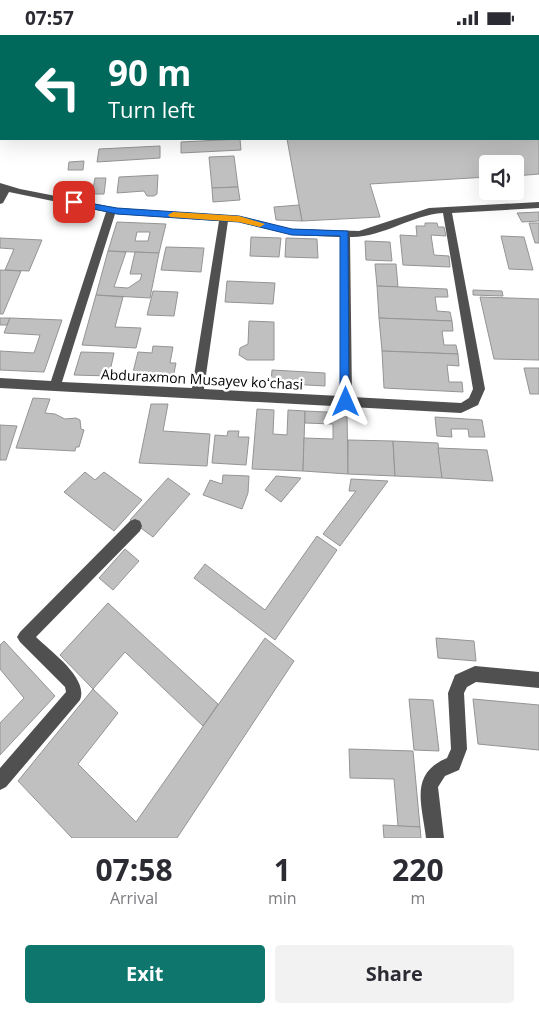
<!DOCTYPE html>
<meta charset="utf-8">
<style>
body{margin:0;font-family:"Open Sans",sans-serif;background:#f2f2f3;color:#2b2b33;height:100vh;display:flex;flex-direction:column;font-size:19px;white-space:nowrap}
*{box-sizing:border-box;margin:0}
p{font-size:16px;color:#7c7c81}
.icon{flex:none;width:28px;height:28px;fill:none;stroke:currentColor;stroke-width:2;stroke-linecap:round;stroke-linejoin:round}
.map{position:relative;height:803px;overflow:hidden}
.drawer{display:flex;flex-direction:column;background:#fff;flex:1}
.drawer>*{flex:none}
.banner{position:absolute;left:0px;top:0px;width:540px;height:105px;box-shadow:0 5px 20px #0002;background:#00695c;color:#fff;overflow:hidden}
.buttons{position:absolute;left:479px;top:120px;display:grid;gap:10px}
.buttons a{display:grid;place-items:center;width:45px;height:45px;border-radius:5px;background:#fff;box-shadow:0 5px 20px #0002;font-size:25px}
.pin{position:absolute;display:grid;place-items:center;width:42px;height:42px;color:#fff;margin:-21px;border-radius:10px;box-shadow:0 2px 8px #0006}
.me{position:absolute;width:55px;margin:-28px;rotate:0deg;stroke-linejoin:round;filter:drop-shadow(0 0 4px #0008)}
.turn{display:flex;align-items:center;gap:18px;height:105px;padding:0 25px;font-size:22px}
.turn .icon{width:65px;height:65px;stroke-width:2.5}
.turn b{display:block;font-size:35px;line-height:42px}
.eta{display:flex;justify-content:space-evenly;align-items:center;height:85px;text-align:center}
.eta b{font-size:30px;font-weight:700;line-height:35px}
.button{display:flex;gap:10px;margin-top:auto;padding:10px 25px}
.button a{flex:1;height:58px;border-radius:5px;background:#0f766e;color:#fff;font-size:20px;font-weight:700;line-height:58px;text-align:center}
.button a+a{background:#f2f2f3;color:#2b2b33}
.status{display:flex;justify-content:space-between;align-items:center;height:35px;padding:0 25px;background:#fff;direction:ltr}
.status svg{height:14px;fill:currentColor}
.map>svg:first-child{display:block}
.building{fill:#c0c0c0;stroke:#949494;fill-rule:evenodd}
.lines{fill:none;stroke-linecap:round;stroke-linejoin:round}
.minor{fill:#505050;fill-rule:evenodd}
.rail{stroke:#000;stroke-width:2.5;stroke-dasharray:5 2 0.5 2;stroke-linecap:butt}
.route{fill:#1a73e8;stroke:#114b97}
.slow{fill:#f59e0b}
.labels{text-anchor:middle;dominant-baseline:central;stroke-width:5;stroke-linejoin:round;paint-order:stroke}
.street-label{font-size:14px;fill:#000;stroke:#fff}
</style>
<div class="status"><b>07:57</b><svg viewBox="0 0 49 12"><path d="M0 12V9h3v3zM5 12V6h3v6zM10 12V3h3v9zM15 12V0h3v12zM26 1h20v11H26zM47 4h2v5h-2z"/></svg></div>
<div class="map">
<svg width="539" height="803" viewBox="0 0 539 803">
<rect width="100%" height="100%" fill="#fff"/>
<g class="building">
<path d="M539,67V139L515,141V129H488V142L370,149L380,182L302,186L287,104H539Z"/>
<path d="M240,104L241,115L181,118V107Z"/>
<path d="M160,111V123L97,127L99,114Z"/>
<path d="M234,121L238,152L212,153L209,122Z"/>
<path d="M84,126L83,135H68L69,127Z"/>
<path d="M158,140L157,159L154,161H147L144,156L117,158L119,142Z"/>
<path d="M95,143H106L104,159H92Z"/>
<path d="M238,152L240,165L213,167L212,153Z"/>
<path d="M299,170L302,186L276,185L274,172Z"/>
<path d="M539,177V186L522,187L517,178Z"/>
<path d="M117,187L166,189L159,218L108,216ZM137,197H150L148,206H135Z"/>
<path d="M425,188H437L438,192H444L446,201L431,200L434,220L449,221L450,232L403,230L400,200L417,201L416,191H425Z"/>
<path d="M529,188H539V208H535Z"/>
<path d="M501,201L524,202L533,235L509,234Z"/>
<path d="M251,202L281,203L279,222L250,221Z"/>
<path d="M0,203L42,205L29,236L5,235L14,214L0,213Z"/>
<path d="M286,203L317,204L318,223L285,222Z"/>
<path d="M365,206L390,207L392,226L366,225Z"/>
<path d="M166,212L204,213L201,237L161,235Z"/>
<path d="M108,216L126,217L114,252L128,253L140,245L142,239H130L135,217L159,218L150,263L96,260Z"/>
<path d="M375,229H396L398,252L377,251Z"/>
<path d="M0,235L21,236L3,279H0Z"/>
<path d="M227,246L275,248L273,269L225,267Z"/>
<path d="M377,251L447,254L448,262H435L437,276L450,277L452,286L379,283Z"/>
<path d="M473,255L502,256L503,261L473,260Z"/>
<path d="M153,256L178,257L174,281L147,280Z"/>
<path d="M96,260L123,262L115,292L141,293L136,313L82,310Z"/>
<path d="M480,262L539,264V325L494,324Z"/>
<path d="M0,283H10L7,290H0Z"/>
<path d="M10,283L62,285L44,337L0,335V316L34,318L40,300L4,298Z"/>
<path d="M379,283L452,286L453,296H442L444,310H456L458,319L382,316Z"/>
<path d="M249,286L274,287V325H247L239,320L240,313L248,309Z"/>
<path d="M153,311L173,312L170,328H176L173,343L132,341L138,317L152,318Z"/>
<path d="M382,316L458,319L459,331L447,330L449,347H462L463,357L384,353Z"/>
<path d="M81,317L114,318L109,341L74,340Z"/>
<path d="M524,333H539V359H530Z"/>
<path d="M272,335L325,338V351L271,348Z"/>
<path d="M33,363L50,364L45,378L55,379L65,384L76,383L80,385L81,394L84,395L79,412H76L75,416L16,413Z"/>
<path d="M151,369H168L163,396L210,399L207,431L139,428Z"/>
<path d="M257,374L274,375L273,399L287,400L288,375L305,376L303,436L252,434Z"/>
<path d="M305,376L347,378L348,439L303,436L304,403L333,404V389L305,388Z"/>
<path d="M435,382L482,385L485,402H469L468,394H451L452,402L437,401Z"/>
<path d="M0,390L17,391L6,425H0Z"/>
<path d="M228,396H239L238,402H249L246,430L212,428L215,400L227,401Z"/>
<path d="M348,405L393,406L395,441L348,439Z"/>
<path d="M393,406L438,408L442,443L395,441Z"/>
<path d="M438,413L487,415L493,446L442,443Z"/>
<path d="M85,437L95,445L104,437L142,465L114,496L64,457Z"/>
<path d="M223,440L249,441L248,458L242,474L203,460L210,445L222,449Z"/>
<path d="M276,441L301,443L281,467L265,455Z"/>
<path d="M168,443L190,459L153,502L130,485Z"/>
<path d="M351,444L388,446L340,511L323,499L356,456H349Z"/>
<path d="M317,501L337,515L275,605L194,543L205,529L265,575Z"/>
<path d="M125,514L139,526L113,555L99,543Z"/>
<path d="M108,568L218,669L203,691L125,617L93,654L60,620Z"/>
<path d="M265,603L294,626L177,803H72L18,746L93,654L118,678L78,729L136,787Z"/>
<path d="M436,603L474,606L476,626L438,623Z"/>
<path d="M4,606L55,661L0,720V688L24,663L0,634V610Z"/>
<path d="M409,664L433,665L439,716L414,715Z"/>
<path d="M473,664L539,670V715L478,709Z"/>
<path d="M349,714L413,716L420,792L398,791L394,744L350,743Z"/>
<path d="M383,790L420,792L421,803H384Z"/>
</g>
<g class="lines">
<g class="minor">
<rect x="0" y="5" width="1" height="4"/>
<path d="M0,148L20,154L117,173L239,181L292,194L359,196L429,173L539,167V173L452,178L485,354L478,370L461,378L0,353V343L51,346L106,177L9,157L3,168L0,169ZM443,178L473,354L469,363L461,368L352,362L350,202C382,203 411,180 443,178ZM115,179L219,186L192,353L62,347ZM228,186L239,187L292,200L340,202V361L204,354Z"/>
<path d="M135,484L140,486L142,491L140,496L36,602C50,616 89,643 80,665L6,752L0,755V733L66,657L65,652L20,607L17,602L20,597L130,486Z"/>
<path d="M475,631L539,637V653L476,647L467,652L464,658L467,714L459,735L445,741L438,752L444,803H426C422,769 409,739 447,723L451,714L448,658L455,640Z"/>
</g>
<path class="rail" d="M22,1L34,0"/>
</g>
<path class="route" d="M71,165L117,173L239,181L292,194L348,196L349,370L346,372L340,367V201L292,200L239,187L117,179L71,169Z"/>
<path class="slow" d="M173,177L239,181L265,189L260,192L239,187L170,182L168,180Z"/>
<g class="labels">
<g class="street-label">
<text transform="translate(202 344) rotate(3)">Abduraxmon Musayev koʻchasi</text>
</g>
</g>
</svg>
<div class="buttons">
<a><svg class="icon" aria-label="sound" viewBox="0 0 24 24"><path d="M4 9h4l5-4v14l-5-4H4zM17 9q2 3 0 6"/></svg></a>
</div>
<div class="pin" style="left:74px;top:167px;background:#d93025"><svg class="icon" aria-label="arrive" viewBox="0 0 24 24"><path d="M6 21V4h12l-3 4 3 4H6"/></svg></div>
<svg class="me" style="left:346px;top:367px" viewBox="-20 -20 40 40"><path d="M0-17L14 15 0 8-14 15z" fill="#1a73e8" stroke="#fff" stroke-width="4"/></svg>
<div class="banner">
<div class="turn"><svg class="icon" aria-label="left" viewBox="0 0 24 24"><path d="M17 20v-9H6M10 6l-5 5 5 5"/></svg><div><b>90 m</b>Turn left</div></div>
</div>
</div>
<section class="drawer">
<div class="eta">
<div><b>07:58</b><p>Arrival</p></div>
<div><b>1</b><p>min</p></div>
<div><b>220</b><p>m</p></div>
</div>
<div class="button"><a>Exit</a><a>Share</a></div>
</section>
